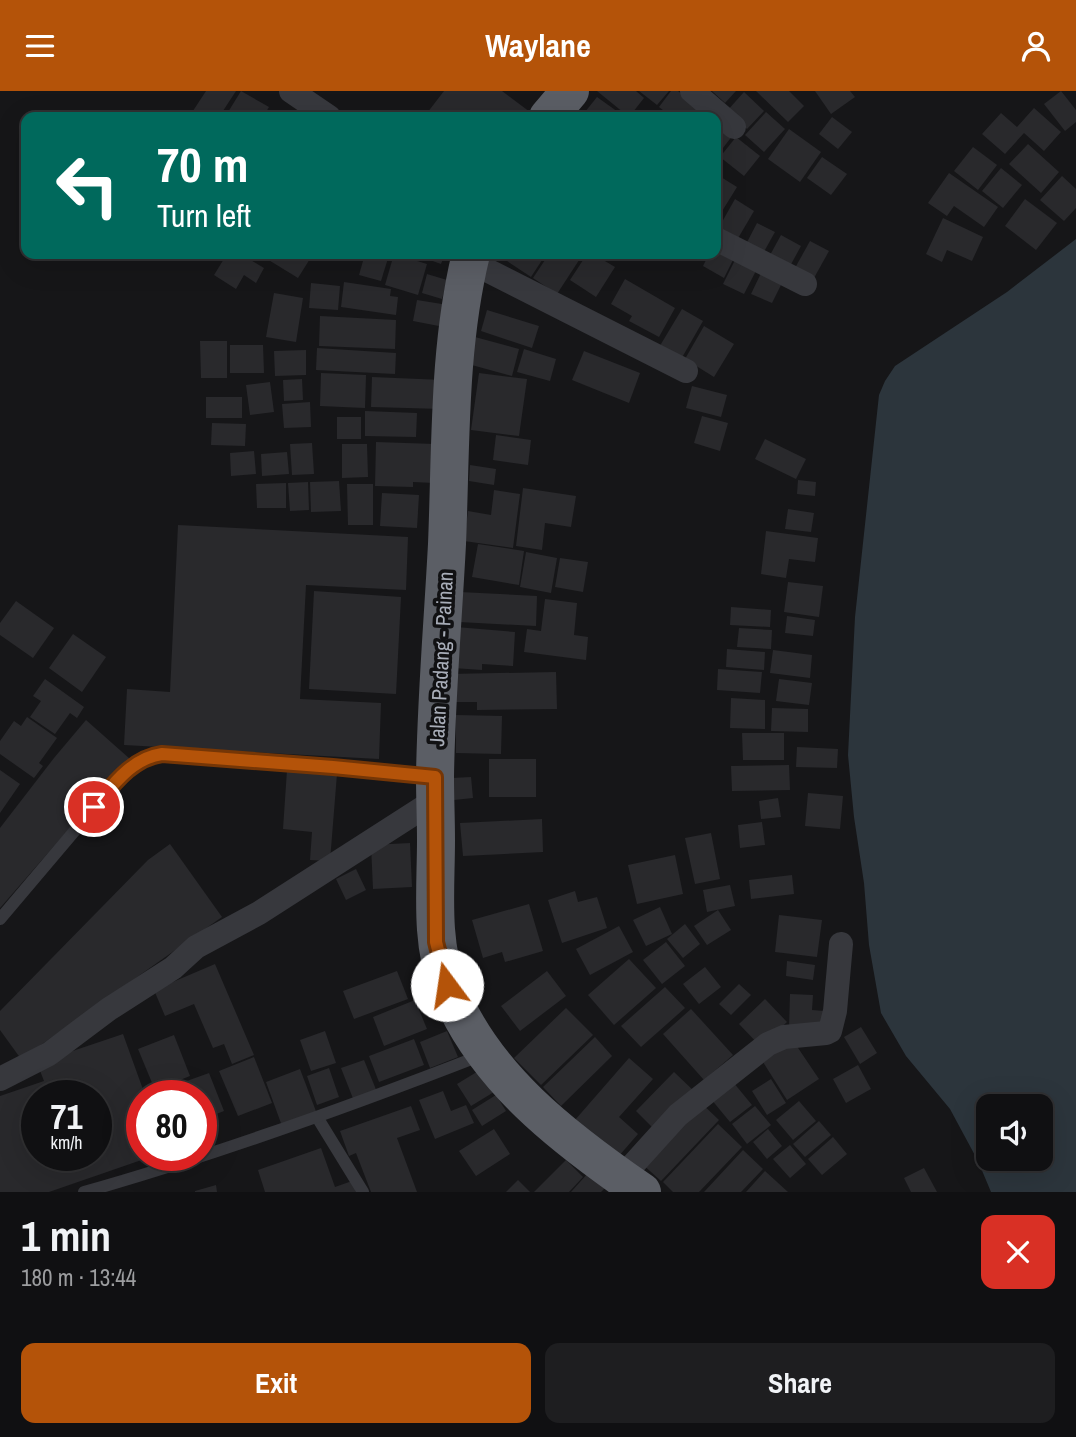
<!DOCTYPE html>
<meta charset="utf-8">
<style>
body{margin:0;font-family:"Archivo Narrow",sans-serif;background:#1e1e20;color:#f1f3f6;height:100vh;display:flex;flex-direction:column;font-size:26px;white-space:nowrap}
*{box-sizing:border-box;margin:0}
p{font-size:23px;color:#9c9d9f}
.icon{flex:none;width:38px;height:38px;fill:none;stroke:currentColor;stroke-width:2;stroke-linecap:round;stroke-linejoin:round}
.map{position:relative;height:1101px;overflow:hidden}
.panel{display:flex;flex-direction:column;background:#101012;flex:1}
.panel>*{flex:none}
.top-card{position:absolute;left:21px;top:21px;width:700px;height:147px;border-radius:14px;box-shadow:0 7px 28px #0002,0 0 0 2px #303032;background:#00695c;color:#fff;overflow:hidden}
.tools{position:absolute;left:976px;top:1003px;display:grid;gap:14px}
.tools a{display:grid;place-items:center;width:77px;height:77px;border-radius:14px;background:#101012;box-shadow:0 7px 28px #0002,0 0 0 2px #303032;font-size:35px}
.speed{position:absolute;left:21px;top:989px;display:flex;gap:14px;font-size:35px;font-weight:700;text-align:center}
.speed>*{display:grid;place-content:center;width:91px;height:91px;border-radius:50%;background:#101012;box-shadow:0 7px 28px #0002,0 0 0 2px #303032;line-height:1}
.speed small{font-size:18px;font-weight:400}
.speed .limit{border:10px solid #d22;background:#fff;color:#111}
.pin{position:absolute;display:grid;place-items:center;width:60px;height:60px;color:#fff;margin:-30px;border:4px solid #fff;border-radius:50%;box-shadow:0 2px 7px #0007}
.me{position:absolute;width:77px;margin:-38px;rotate:346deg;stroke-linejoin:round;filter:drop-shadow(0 0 5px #0008)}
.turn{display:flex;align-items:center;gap:24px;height:147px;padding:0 21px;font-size:32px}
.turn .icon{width:91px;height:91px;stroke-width:2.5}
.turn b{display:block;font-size:49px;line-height:60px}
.round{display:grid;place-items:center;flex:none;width:74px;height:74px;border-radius:14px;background:#1e1e20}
.summary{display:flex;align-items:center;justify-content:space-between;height:119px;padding:0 21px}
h1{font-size:42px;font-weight:700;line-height:52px}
.cta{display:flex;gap:14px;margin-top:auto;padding:14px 21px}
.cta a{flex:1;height:80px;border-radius:14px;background:#b45309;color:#fff;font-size:28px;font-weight:700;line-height:80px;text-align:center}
.cta a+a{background:#1e1e20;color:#f1f3f6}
header{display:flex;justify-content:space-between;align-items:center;height:91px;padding:0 21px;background:#b45309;color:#fff;font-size:32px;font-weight:700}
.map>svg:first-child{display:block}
.water{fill:#2c353c;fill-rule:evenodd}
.building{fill:#29292c;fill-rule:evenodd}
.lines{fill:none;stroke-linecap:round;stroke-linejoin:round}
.service{stroke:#37383d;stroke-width:12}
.minor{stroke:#37383d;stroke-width:24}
.trunk{stroke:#5b5e65;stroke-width:38}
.route-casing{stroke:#753606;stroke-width:18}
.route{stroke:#b45309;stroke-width:12}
.labels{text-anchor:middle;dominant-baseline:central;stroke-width:7;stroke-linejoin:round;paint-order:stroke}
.street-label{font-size:21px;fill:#a8adb8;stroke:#111113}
</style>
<header><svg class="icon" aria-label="menu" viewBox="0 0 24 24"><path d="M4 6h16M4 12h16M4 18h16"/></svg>Waylane<svg class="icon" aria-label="person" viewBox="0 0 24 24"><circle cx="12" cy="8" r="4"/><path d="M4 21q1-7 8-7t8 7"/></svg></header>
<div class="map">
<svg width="1076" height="1101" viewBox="0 0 1076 1101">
<rect width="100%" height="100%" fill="#161618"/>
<path class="water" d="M1076,148V1101H991L978,1070L950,1018L906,965L881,922L869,854L864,792L854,726L848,664L855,526L879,304L885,290L895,275L1007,201ZM989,1015H1041V1068H989Z"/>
<g class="building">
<path d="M206,0H236L219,26H189Z"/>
<path d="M241,0L269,16L263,26H225Z"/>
<path d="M444,0H502L530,21L526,26H465L462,24L460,26H424Z"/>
<path d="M597,0H636L644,7L629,26Z"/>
<path d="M639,0H669L657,14Z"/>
<path d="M671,0H678L702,19L696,26H672L659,16Z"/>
<path d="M712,0H736L725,12Z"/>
<path d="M756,0H789L804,15L788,31Z"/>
<path d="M815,0H850L855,6L831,23Z"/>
<path d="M1061,0L1076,19V31L1065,40L1044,13Z"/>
<path d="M744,1L764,20L747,38L727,20Z"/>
<path d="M597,6L625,26H581Z"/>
<path d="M1034,17L1061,41L1044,60L1024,42L1005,63L982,43L1001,22L1017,36Z"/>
<path d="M766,21L785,38L764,61L745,44Z"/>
<path d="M832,26L852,41L838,58L819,43Z"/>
<path d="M716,30L733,44L716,66Z"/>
<path d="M789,38L821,61L800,91L768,68Z"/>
<path d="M736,46L760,65L744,85L720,66Z"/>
<path d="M1028,53L1059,81L1041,102L1009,73Z"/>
<path d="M973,56L997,74L978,99L954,80Z"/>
<path d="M822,66L847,83L831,104L807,87Z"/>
<path d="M1001,77L1022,94L1003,117L982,100Z"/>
<path d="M949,82L998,116L984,136L954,115L947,125L928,112Z"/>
<path d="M716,83L737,96L716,130Z"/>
<path d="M1062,85L1076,98V117L1064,130L1040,109Z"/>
<path d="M735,108L754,120L737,149L718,138Z"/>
<path d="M1025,108L1057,132L1036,159L1005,135Z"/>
<path d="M943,127L983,146L972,170L947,159L942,171L926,163Z"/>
<path d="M757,132L775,141L761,166L744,157Z"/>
<path d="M781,144L801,155L789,177L769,166Z"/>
<path d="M810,150L829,160L814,187L795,177Z"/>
<path d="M716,154L735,165L724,187L703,175L709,163H716Z"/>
<path d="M227,163H241L264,177L256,192L244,184L236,198L214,184Z"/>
<path d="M270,163H313L298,187L267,168Z"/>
<path d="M365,163L389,164L381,190L359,184Z"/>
<path d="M394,163L427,173L418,204L385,194Z"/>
<path d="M413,163H445L441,173Z"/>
<path d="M503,163H546L531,186L501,166Z"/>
<path d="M549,163H583L557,203L533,187Z"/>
<path d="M587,163H593L615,176L596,206L570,189Z"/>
<path d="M737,165L758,176L744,203L723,193Z"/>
<path d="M763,178L784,188L772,212L751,203Z"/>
<path d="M427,183L447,189L442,208L422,202Z"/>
<path d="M625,188L675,217L659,246L629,230L632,225L611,213Z"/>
<path d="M344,191L391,198L390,205L398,206L396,224L341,216Z"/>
<path d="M311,192L340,195L338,219L309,217Z"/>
<path d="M274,202L303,207L296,251L266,246Z"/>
<path d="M417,209L448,214L444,236L413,230Z"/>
<path d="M682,218L703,230L680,270L658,258Z"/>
<path d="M487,219L539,235L532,257L481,240Z"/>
<path d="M320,225L396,229L395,258L319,255Z"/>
<path d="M704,235L734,253L714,286L685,268Z"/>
<path d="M475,246L519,258L512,285L468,273Z"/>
<path d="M200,250H227V287H201Z"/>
<path d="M230,254H263L264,282H230Z"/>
<path d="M317,257L396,262L395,283L316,279Z"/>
<path d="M524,258L556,268L550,290L517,281Z"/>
<path d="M306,259V284L275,285L274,260Z"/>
<path d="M584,260L640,282L629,312L572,289Z"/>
<path d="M321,282L366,284L365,317L320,315Z"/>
<path d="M479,282L527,288L519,345L471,339Z"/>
<path d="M372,286L443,289L442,318L371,316Z"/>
<path d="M302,288L303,309L284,310L283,289Z"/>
<path d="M270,291L274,321L250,324L246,294Z"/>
<path d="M692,295L727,304L721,326L686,317Z"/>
<rect x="206" y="306" width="36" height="21"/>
<path d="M310,311L311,336L284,337L282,313Z"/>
<path d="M365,320L417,322L416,346L365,345Z"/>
<path d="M702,325L728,332L720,360L694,352Z"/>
<rect x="337" y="326" width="24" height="22"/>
<path d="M212,332L246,333L245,355L211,354Z"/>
<path d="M496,344L531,349L528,374L493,369Z"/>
<path d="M765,348L806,368L796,388L755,368Z"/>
<path d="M376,351L435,353L434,392L413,391V396L375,395Z"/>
<path d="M312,352L314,383L292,384L290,353Z"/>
<path d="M342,353H367L368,386L342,387Z"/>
<path d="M254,360L256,383L231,385L230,362Z"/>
<path d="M287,361L289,383L262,385L261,363Z"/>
<path d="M470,374L496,378L494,394L469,390Z"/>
<path d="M798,389L816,391L815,405L797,403Z"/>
<path d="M339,390L341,420L311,421L310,391Z"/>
<path d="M308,391L309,419L290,420L288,392Z"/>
<path d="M286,392V417H257L256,393Z"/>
<path d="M347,393H373V434H348Z"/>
<path d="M523,397L576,405L571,436L545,432L542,459L516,455Z"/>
<path d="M494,399L520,403L513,457L464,450L468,420L491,424Z"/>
<path d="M382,402L419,404L417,437L380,435Z"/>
<path d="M788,418L814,422L811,441L785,438Z"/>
<path d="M178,434L408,446L406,499L306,494L300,608L381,612L379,668L124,654L127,598L170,601Z"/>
<path d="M766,440L818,447L815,471L789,468L786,487L761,483Z"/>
<path d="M478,453L524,460L519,494L472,486Z"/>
<path d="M526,461L557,467L551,502L520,496Z"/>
<path d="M560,467L588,471L583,501L555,496Z"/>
<path d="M788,491L823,495L819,526L784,521Z"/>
<path d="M314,500L401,506L396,603L309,598Z"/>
<path d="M460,501L537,505L536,535L459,531Z"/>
<path d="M545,508L577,512L574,544L588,546L586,569L524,561L527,538L541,540Z"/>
<path d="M16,510L54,537L33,567L0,544V532Z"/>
<path d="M731,516L771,519L770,536L730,534Z"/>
<path d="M787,525L815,529L813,545L785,542Z"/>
<path d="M456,536L515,541L513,575L482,573V579L453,577Z"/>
<path d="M739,537L772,539L771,558L737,556Z"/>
<path d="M73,543L106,566L82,601L49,577Z"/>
<path d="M727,558L765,561L764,579L726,576Z"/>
<path d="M773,559L812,564L810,587L770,582Z"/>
<path d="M718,578L762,581L760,602L717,599Z"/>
<path d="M556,581L557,618L477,619V611H449V583Z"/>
<path d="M45,588L84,616L77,627L70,622L55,643L30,626L41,610L33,605Z"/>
<path d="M779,588L812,592L809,614L776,610Z"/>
<path d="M731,607L765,609V638L730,637Z"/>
<path d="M772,617L808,618V641L771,640Z"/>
<path d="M456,624L502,625L501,663L456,662Z"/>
<path d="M27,626L57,647L39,672L43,675L34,687L0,663V650L14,630L21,635Z"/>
<path d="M86,629L130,668L0,817V737L54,667Z"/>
<path d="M742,642H784V669H743Z"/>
<path d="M797,656L838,658L837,677L796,676Z"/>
<rect x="489" y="668" width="47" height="38"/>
<path d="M789,674L790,699L732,700L731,675Z"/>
<path d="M0,679L20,693L0,722Z"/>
<path d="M287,679L337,683L330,770L310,769L312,741L283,738Z"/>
<path d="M471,686L473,707L454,709L452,687Z"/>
<path d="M808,702L843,705L840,738L805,735Z"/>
<path d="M778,707L781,726L761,728L759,710Z"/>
<path d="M542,728L543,761L463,765L460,732Z"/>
<path d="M762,731L765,754L740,757L738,734Z"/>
<path d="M711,742L720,788L695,793L685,747Z"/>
<path d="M410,752L412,796L373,798L371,754Z"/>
<path d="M170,753L222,826L21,968L0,939V920L148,769Z"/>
<path d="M675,764L683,803L637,813L628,774Z"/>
<path d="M356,778L366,799L346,809L336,788Z"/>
<path d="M792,784L794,803L751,808L749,789Z"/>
<path d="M730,794L735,815L707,821L703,799Z"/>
<path d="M575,800L578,811L597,806L607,837L562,852L548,809Z"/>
<path d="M529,813L543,860L505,871L502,861L483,867L472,829Z"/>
<path d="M660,816L672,843L646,855L633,829Z"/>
<path d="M718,819L731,839L707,854L694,835Z"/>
<path d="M779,824L822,829L817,866L775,861Z"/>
<path d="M685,833L700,853L683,867L667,848Z"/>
<path d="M619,835L633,861L590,884L576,858Z"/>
<path d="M666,851L685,875L662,893L643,869Z"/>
<path d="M629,868L656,897L614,934L588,904Z"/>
<path d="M787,870L815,874L813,889L786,885Z"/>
<path d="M215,873L254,964L232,973L224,953L213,957L194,913L165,925L154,899Z"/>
<path d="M705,876L721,896L699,913L683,893Z"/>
<path d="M397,880L408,908L354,928L343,900Z"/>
<path d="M547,880L566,905L520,940L501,915Z"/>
<path d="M739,893L751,904L731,924L719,913Z"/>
<path d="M665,896L685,917L641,956L621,935Z"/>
<path d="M790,903L813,904L812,919L824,920V939L789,938Z"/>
<path d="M765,908L787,931L761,956L739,933Z"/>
<path d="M415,909L427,938L384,955L373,926Z"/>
<path d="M566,917L593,944L541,994L514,967Z"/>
<path d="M691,918L733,964L704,989L663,943Z"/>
<path d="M861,936L877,962L860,973L844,946Z"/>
<path d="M325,940L336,972L311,980L300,949Z"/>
<path d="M447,940L458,966L430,977L420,951Z"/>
<path d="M123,943L145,1004H142V1064H156L49,1101H0V1005L44,990L37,972ZM37,1004H96V1064H37Z"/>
<path d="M174,944L190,985L155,999L138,958Z"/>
<path d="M595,946L612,965L561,1015L543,996Z"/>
<path d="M414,948L424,974L379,991L369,965Z"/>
<path d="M792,948L819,988L787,1009L761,968Z"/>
<path d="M254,966L272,1012L238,1025L219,980Z"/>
<path d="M629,967L653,988L619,1026L638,1043L618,1066L575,1029Z"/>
<path d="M364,969L377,1001L354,1010L341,977Z"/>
<path d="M858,974L871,998L846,1012L833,988Z"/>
<path d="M329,977L339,1006L317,1014L307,985Z"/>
<path d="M300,978L317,1023L282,1035L266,991Z"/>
<path d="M480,979L494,1001L471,1015L457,993Z"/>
<path d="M674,981L696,1002L657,1041L636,1020Z"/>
<path d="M209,982L224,1020L201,1029V1004H158L156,1001Z"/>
<path d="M771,988L786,1012L767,1024L752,1000Z"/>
<path d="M733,991L752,1014L730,1031L711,1008Z"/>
<path d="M443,1000L451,1020L466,1014L474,1032L435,1048L419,1009Z"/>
<path d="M496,1004L506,1020L482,1035L472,1019Z"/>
<path d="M699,1010L719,1029L661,1090L640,1071Z"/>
<path d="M799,1010L816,1030L793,1049L776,1029Z"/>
<path d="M411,1015L420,1039L397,1047L417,1101H371L356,1062L349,1065L340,1040Z"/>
<path d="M755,1015L771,1034L747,1053L732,1033Z"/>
<path d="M819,1030L831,1044L805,1066L793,1053Z"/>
<path d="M718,1033L742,1056L699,1101H673L663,1091Z"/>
<path d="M494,1038L510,1063L476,1085L459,1060Z"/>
<path d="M768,1038L782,1055L767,1068L753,1051Z"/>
<path d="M833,1046L847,1063L822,1084L808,1068Z"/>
<path d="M790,1054L806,1073L790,1087L773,1068Z"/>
<path d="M321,1057L335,1096L352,1090L356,1101H265L258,1079Z"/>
<path d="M743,1059L763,1078L741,1101H704Z"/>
<path d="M566,1069L583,1086L569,1101H534Z"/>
<path d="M924,1077L937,1101H911L904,1087Z"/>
<path d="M765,1080L788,1101H746Z"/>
<path d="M589,1081L606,1096L601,1101H571Z"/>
<path d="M518,1089L530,1101H506Z"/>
<path d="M216,1094L217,1101H195V1100Z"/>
</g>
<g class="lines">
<g class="service">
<path d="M0,828L110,698L131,676L148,665L162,663L211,665L431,686"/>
<path d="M317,1026L363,1101"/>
<path d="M84,1101C219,1063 351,1015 482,964"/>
</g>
<g class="minor">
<path d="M291,0L329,26"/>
<path d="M692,0L734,36"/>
<path d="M716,148L805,193"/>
<path d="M469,170L686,280"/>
<path d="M0,988L49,963L109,918L173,877L196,856L259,822L435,709"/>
<path d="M621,1087L678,1024L768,953L784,946L826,942L830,940L835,920L841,853"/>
</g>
<g class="trunk">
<path d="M548,26L570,0"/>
<path d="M471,163C448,257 451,357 447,453C443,530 436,608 435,686C435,707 436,728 436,749C436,798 430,850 448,896C483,986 565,1048 642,1101"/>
</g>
</g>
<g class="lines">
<defs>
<path id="route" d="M94,716C113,694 132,667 162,663L333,676L435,686L436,851L447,894"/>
</defs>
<use href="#route" class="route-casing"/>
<use href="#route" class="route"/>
</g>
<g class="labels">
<g class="street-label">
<text transform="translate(441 568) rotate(-87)">Jalan Padang - Painan</text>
</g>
</g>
</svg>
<div class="tools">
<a><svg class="icon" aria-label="sound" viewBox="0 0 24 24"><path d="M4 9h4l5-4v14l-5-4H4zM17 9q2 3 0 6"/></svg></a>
</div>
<div class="speed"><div>71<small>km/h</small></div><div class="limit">80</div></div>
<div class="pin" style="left:94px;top:716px;background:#d93025"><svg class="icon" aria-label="arrive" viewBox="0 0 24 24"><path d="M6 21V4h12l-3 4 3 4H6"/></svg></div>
<svg class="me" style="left:447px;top:894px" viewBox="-20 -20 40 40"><circle r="19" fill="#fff"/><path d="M0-13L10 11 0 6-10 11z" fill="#b45309"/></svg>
<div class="top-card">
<div class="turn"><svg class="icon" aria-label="left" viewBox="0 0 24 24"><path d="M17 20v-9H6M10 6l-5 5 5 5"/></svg><div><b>70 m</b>Turn left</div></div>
</div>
</div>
<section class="panel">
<div class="summary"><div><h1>1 min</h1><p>180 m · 13:44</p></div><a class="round" style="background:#d93025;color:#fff"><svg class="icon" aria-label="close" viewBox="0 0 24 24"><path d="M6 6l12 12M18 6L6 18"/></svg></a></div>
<div class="cta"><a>Exit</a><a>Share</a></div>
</section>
